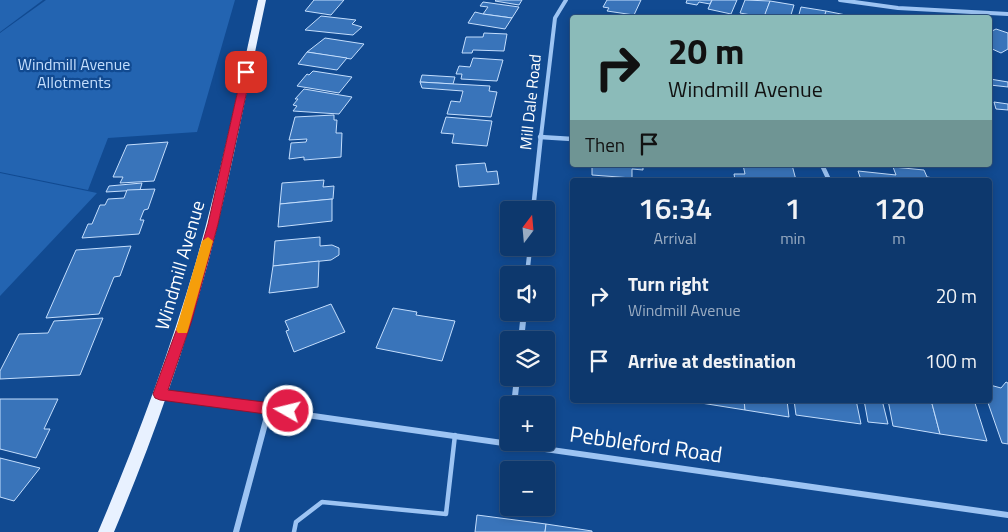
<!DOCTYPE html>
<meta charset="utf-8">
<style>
body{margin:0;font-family:"Titillium Web",sans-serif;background:#163f72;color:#f1f3f6;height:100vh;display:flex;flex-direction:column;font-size:19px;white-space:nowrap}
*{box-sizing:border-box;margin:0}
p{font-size:16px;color:#9aacc2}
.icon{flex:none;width:28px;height:28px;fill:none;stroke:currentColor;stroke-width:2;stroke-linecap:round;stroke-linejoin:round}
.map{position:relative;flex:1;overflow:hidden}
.details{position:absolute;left:570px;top:178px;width:422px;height:225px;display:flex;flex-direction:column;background:#0d386d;border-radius:5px;box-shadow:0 2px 8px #0003,0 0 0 1px #2d5280}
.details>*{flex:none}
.hud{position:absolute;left:570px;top:15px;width:422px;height:152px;border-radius:5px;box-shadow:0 2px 8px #0003,0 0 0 1px #2d5280;background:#8bbbb9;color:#111;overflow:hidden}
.needle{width:32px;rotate:16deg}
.controls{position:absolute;left:500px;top:201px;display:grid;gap:10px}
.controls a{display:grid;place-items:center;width:55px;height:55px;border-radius:5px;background:#0d386d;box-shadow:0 2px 8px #0003,0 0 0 1px #2d5280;font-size:25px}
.pin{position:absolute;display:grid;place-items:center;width:42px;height:42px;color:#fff;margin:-21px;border-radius:10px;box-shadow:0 2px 8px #0006}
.me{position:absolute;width:55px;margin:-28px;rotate:278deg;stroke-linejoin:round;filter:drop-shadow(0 0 4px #0008)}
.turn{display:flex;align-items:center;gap:18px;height:105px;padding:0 15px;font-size:22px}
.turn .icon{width:65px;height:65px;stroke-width:2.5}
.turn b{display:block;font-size:35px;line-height:42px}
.then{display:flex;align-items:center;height:48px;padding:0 15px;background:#0003;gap:10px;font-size:19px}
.eta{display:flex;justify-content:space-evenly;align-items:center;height:85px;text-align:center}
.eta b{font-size:30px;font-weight:600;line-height:35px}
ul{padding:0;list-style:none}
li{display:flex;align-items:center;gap:15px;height:65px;padding:0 15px}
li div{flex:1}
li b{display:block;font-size:19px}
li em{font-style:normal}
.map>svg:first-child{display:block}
.green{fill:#2364b1}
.building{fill:#3974ba;stroke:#c4defd}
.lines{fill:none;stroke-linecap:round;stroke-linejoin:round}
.service{stroke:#9dc4f3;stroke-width:4.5}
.minor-far2{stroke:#9dc4f3;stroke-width:4}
.minor-far1{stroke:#9dc4f3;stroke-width:4.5}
.minor{stroke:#9dc4f3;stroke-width:6}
.primary{fill:#e8f1ff;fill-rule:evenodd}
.route{fill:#e11d48;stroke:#92132f}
.slow{fill:#f59e0b}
.labels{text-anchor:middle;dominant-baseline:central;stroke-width:4.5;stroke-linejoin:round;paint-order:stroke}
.far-park-label{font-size:16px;fill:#c4defd;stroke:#114a91}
.far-street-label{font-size:16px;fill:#fff;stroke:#114a91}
.street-label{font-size:19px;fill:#fff;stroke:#114a91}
.near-street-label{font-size:22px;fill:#fff;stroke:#114a91}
</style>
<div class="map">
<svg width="1008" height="532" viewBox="0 0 1008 532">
<rect width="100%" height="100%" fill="#114a91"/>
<g class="green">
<path d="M0,0H43L0,32Z"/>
<path d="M46,0H235L197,132L108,138L88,190L0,172V33Z"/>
<path d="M0,173L97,193L0,296Z"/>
</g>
<g class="building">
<path d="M314,0H344L331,15L305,11Z"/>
<path d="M496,0H522L519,5L495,1Z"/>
<path d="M607,0H641L634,15L607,11L609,8L603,7Z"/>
<path d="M687,0H712L710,4L699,2L697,5L686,3Z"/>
<path d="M712,0H737L731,14L708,9Z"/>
<path d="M745,0L770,1L764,18H753L751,15L740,13Z"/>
<path d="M770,1L794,5L790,18H778L765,14Z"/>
<path d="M483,2L519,7L512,18L483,14L488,7L480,6Z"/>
<path d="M801,7L826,11L824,18H798Z"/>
<path d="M826,11L851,16L850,18H824Z"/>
<path d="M475,12L483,14L512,18L505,29L468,23Z"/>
<path d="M321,16L356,20L352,24L362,27L353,35L305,30Z"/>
<path d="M996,29L1008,33V49L1001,53L990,48V32Z"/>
<path d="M484,33L507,34L504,51L473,50L472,53H462L466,37H483Z"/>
<path d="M325,38L364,44L351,59L307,52Z"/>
<path d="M307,52L347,58L337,70L298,64Z"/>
<path d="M473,58L503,60L497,81L461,79L462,74H456L459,66L470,67Z"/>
<path d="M313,71L352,77L339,93L297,86L307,74L309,75Z"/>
<path d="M422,75L455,77L453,84L420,82Z"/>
<path d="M990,79L1008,82V87L990,85Z"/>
<path d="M420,82L490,86L489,91L497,92L491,117L447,114L451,101L460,102L463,91L422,88Z"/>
<path d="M304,89L352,97L339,114L293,111L297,106L293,105L298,99H295Z"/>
<path d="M994,102L1008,104V110L996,109Z"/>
<path d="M334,115V120H337L336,133H342L341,157L304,160V157L289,159L291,143L306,142L307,139L289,140L295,117Z"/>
<path d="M446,117L492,121L487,146L452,143L454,134L441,133Z"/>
<path d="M168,142L154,181L120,183L123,177H113L127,145Z"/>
<path d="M485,163L487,172L497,171L499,184L459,187L456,165Z"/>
<path d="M592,165H643V170L632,169V178L592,175Z"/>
<path d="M743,165H792L796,180H735L734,174H745Z"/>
<path d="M893,167L924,170L927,177L934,178L935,180H861L858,171L896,175Z"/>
<path d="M324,180L323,187L334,186L333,199L280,204L282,183Z"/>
<path d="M142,183L140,190L106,192L109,186Z"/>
<path d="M155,189L148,209L144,210L140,220H144L139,234L82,238L88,224H92L100,205H105L108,199L124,198L127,190Z"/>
<path d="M332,199V221L278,227L280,204Z"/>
<path d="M320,237V246L332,245L339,248V255L331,260L273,266L275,241Z"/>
<path d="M131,246L120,276L114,277L99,314L46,318L76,250Z"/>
<path d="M319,261L318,287L269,293L273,266Z"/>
<path d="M331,304L345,332L294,352L286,331L289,330L285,321Z"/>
<path d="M393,308L417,312L416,315L455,321L442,361L376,348Z"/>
<path d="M103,318L80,375L0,379V371L19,334L48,333L54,321Z"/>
<path d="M1006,382L1008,383V444L1002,443L987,400H990V385L1001,388Z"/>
<path d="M0,399H58L44,429H50L36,458L0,449Z"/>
<path d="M701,400H744L745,410L701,403Z"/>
<path d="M744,400H787L789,417L745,410Z"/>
<path d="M794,400H856L861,424L796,415Z"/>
<path d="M864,400H882L888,424L868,422Z"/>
<path d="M888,400H931L940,434L893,426Z"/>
<path d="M931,400H974L987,441L940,434Z"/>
<path d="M0,458L40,468L14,501L0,497Z"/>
<path d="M477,515L546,524L545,532H475Z"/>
<path d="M546,524L592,531V532H545Z"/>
</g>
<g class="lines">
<path class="service" d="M294,532L296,522L322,502L446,514L455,435"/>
<g class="minor-far2">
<path d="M840,0L898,8L1008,14"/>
<path d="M541,136L555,18L566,0"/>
</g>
<g class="minor-far1">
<path d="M540,137L572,139"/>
<path d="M822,165L829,180"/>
<path d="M533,210L541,135"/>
<path d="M527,275L530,248"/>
</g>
<g class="minor">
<path d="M521,340L524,312"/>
<path d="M160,394L1008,515"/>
<path d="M514,405L517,378"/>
<path d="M236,532L269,409"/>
</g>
<path class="primary" d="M258,0H266C247,88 231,176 208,263C183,355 151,444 114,532H98C135,445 168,357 195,265C220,178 238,89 258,0Z"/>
</g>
<path class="route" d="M246,69L251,72L218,224L192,320L168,390L288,405L293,407L295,411L293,415L288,417L160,400L155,398L153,394L180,320L208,224L242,72Z"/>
<path class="slow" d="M208,237L213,241L188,330L187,333H178L176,330L202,241Z"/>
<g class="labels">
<g class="far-park-label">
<text x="74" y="64">Windmill Avenue<tspan x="74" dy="18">Allotments</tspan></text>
</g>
<g class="far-street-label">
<text transform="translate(530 102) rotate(-84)">Mill Dale Road</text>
</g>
<g class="street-label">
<text transform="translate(179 265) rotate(-74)">Windmill Avenue</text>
</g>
<g class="near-street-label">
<text transform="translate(646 444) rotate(8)">Pebbleford Road</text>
</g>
</g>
</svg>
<div class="controls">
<a><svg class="needle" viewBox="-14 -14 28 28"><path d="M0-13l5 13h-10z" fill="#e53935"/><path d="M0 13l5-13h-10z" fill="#9aacc2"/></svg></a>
<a><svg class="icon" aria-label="sound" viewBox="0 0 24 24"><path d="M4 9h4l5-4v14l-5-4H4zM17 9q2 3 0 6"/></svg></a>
<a><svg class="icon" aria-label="layers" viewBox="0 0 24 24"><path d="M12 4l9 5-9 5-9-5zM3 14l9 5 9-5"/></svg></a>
<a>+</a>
<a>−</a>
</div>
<div class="pin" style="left:246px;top:72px;background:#d93025"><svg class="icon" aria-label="arrive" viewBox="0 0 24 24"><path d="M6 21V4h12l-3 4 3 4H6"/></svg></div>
<svg class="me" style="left:288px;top:411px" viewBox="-20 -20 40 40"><circle r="17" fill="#e11d48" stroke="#fff" stroke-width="3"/><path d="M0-11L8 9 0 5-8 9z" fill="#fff"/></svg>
<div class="hud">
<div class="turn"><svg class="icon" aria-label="right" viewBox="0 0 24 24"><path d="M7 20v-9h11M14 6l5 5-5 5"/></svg><div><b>20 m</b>Windmill Avenue</div></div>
<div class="then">Then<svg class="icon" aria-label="arrive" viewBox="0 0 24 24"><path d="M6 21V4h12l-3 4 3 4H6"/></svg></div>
</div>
<section class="details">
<div class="eta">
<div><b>16:34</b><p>Arrival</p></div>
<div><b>1</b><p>min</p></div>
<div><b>120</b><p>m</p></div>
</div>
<ul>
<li><svg class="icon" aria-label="right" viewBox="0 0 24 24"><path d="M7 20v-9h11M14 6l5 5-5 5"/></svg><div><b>Turn right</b><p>Windmill Avenue</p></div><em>20 m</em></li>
<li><svg class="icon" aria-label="arrive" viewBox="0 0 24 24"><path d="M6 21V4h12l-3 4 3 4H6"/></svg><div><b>Arrive at destination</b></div><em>100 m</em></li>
</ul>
</section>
</div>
